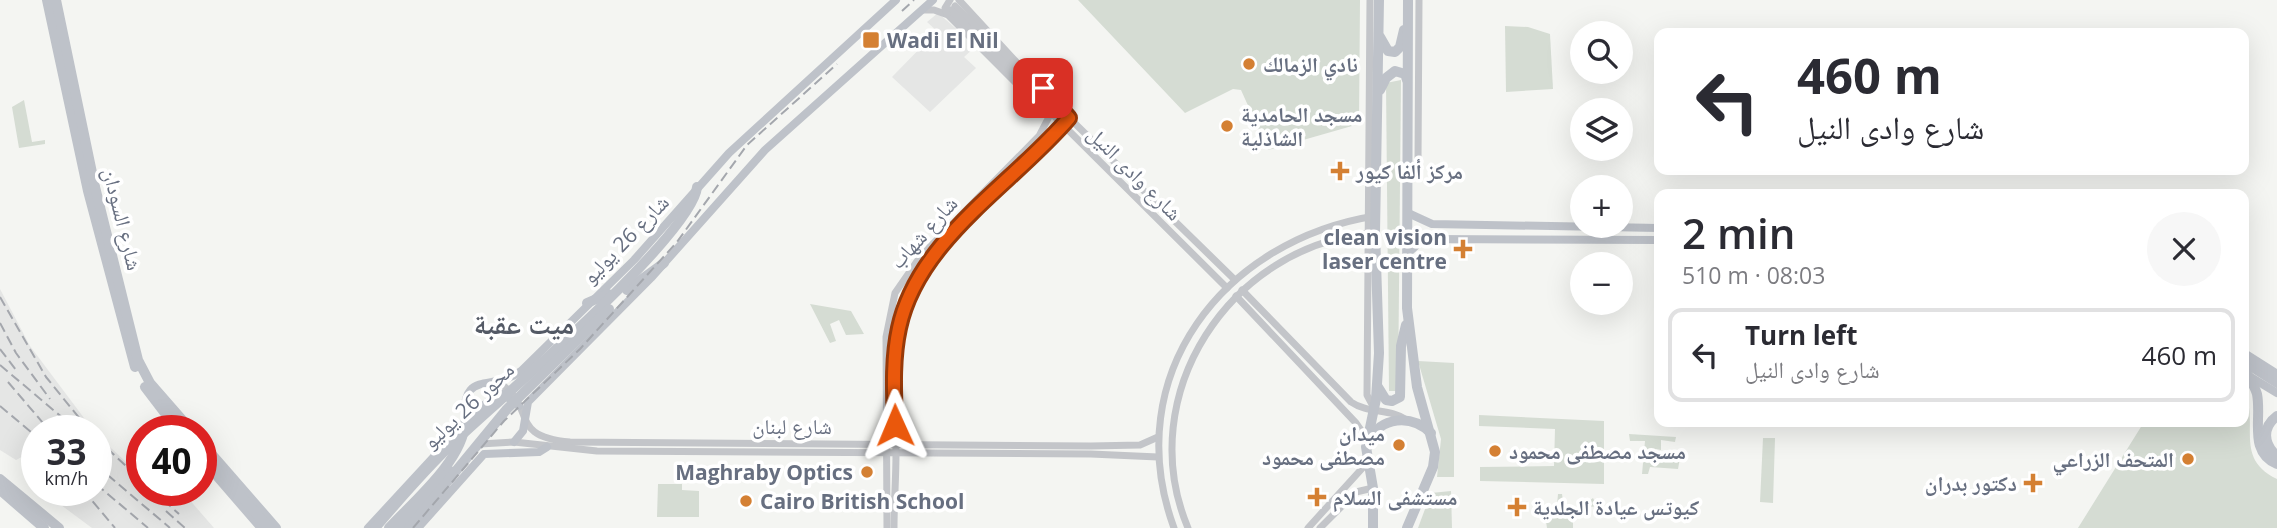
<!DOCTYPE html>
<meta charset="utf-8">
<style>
body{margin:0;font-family:"Open Sans","Noto Naskh Arabic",sans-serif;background:#f7f7f7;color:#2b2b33;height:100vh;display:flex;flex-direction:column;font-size:26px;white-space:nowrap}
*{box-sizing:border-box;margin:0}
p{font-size:23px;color:#7c7c81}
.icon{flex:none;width:38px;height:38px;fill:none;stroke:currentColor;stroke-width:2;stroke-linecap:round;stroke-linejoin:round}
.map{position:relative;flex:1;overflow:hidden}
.panel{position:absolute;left:1654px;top:189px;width:595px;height:238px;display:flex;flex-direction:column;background:#fff;border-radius:14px;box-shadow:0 7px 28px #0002}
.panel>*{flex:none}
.hud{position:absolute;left:1654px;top:28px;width:595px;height:147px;border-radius:14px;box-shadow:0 7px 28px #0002;background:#fff;color:#2b2b33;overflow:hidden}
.tools{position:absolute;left:1570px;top:21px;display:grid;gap:14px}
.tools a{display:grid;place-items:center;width:63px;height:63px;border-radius:50%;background:#fff;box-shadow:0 7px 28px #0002;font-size:35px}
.speed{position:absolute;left:21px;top:415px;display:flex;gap:14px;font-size:35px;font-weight:700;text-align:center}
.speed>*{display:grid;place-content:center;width:91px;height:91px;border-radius:50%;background:#fff;box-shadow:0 7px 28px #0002;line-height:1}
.speed small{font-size:18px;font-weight:400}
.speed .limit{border:10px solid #d22;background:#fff;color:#111}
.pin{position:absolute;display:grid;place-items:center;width:60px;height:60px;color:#fff;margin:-30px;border-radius:14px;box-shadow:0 4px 10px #0006}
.me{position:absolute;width:77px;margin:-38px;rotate:359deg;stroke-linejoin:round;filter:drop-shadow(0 0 5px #0008)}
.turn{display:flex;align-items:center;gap:24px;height:147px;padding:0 28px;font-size:32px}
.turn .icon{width:91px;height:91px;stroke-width:2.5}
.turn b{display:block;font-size:49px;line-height:60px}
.round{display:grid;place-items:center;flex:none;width:74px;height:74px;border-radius:37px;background:#f7f7f7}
.head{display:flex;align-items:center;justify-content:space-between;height:119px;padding:0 28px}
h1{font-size:42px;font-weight:600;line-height:52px}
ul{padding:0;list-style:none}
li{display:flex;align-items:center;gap:21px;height:94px;margin:0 14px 10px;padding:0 14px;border:4px solid #e1e1e2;border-radius:14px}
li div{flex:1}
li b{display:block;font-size:26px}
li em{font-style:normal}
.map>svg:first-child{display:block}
.built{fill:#e5e6e5}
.green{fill:#d5dcd3}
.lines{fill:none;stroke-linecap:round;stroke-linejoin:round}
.tertiary{stroke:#c3c5c9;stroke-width:7}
.secondary{stroke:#bec2c9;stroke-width:8}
.primary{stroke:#bec2c9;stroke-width:10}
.trunk{stroke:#bec2c9;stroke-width:10}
.motorway{stroke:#bec2c9;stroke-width:10}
.rail{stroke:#a4a7ad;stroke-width:2;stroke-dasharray:10 5;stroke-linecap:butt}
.route-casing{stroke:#983908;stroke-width:18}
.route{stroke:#ea580c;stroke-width:12}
.poi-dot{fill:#d48033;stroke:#fff;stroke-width:2.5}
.labels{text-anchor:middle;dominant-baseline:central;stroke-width:7;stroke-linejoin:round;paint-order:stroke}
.poi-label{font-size:21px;font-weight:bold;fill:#676f80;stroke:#fff;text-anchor:start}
.street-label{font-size:21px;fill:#676f80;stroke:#fff}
.district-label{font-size:28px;font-weight:bold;fill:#545a66;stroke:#fff}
</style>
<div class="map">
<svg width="2277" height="528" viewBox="0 0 2277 528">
<rect width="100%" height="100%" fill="#f4f5f2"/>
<g class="built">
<path d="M938,13L976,46L964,57L976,68L930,112L892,77L937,31L927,22Z"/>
<path d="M0,289L30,346L93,430H37V464L31,452L16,460L0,450Z"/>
<path d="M96,434L142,477V490H156L165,498L174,490H181L214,528H92L61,505L50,490H96Z"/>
</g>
<g class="green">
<path d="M1078,0H1360L1359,124L1268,150L1241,90L1233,89L1185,113Z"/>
<path d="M1505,26L1528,27L1550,34L1553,89L1506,92Z"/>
<path d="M1401,80L1398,391H1389L1386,83Z"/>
<path d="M24,100L32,142L45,140V144L19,148L12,107Z"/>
<path d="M810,304L851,311L864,334L846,335L839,320L830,324L836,341L830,343Z"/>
<path d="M1418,361L1454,363V477H1437L1441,439Z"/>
<path d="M2244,391C2260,423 2233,458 2277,479V528H2078L2144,422H2244Z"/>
<path d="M1479,415L1604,421V484L1480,481V467L1554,466L1555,429L1479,426Z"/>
<path d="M1629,434L1676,437L1675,442L1661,440V450L1656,449L1655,457L1667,460L1680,458L1678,469L1650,467L1648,474H1642L1645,441H1630Z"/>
<path d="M1763,438H1775L1773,503L1760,502Z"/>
<path d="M658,484H682V490L699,491V517H657Z"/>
<path d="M1451,491L1452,528H1418L1431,493Z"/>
<path d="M1558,494H1562L1564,508H1580L1593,498L1597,506L1590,507V515L1573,514V528H1547L1544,508L1557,505Z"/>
</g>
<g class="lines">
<g class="tertiary">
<path d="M959,0L1055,104L1235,280"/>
<path d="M1370,0L1367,395L1374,408"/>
<path d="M955,6L1039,90"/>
<path d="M922,10H934L948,15L1027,94L1042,104L1227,288"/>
<path d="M951,10L1037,97"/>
<path d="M947,14L945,8L950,0"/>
<path d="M1408,181L1418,160L1419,0"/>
<path d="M1242,290L1351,402C1368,414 1390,408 1407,420"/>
<path d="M1236,296L1356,423L1367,439"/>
<path d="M498,382C539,408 506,436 570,442L1091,446L1140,445L1158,437"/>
<path d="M480,444L514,442L597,451L1091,454L1158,457"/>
<path d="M887,528L886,337L895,293L920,257L1039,136L1051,113"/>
<path d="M894,528C894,503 896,478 896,453C895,383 887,314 934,254C973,204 1027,166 1069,118"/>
<path d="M1174,528C1118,375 1224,240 1375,216"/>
<path d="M1188,528C1132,395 1230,245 1372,233"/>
<path d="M1308,528L1367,463"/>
<path d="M1320,528L1356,492L1373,488"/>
</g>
<g class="secondary">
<path d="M1408,213L1432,224L1659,228"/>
<path d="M1407,254L1418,244L1432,239L1659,240"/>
<path d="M2244,363L2277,384"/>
<path d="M2249,376L2277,393"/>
<path d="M465,423L496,394H503L519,406"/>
<path d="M514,442L523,431L528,402L651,278L765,150L933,0"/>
<path d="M368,528L465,423C460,367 492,393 521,371L634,260L729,153L896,0"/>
<path d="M418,528L484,454L539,452L547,447"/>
</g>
<g class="primary">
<path d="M47,0L88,191L135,367"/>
<path d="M56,0L95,187L138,360L150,383L191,430"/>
<path d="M1380,37L1388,51L1395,52L1400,47L1404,30"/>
<path d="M1380,90L1386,78L1395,71L1405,74L1407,80"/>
<path d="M145,387L174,425"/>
<path d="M1378,387L1386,400L1392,401L1400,397L1401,346L1406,325"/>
<path d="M201,442L276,528"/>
<path d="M1368,442C1381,416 1411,414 1431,433"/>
<path d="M217,476L262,528"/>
<path d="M1373,528V488L1366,447L1376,399L1379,353L1375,232L1379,0"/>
<path d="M1407,528L1433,467L1435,452L1417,387L1407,308L1408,0"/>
</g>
<g class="trunk">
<path d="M627,290L664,263"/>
<path d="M587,303L608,294"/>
<path d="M169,419L185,430"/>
<path d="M201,450L269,528"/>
<path d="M375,528C399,500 424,471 451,445C494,404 694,234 697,187"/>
<path d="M389,528C414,501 463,460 465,423"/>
<path d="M398,528L450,471"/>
<path d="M409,528L507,409L609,309"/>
</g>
<g class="motorway">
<path d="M2244,354L2277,375"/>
<path d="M2247,374C2251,381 2255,387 2257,394C2262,420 2248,451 2277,464"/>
<path d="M2277,416C2262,427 2263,444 2277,456"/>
<path d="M0,479L59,528"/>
<path d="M0,490L44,528"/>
</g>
<g class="rail">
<path d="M902,11L914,0"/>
<path d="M0,297L46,377L89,430"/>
<path d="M0,323L16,353L50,399"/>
<path d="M0,349L16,370"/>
<path d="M0,365L77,430"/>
<path d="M8,382L49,430"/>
<path d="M0,406L37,437"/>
<path d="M96,438L142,481"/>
<path d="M96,465L170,528"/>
<path d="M96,484L148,528"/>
<path d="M83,490L115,528"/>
<path d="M152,490L179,514"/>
<path d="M166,511L185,528"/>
<path d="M413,528L504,421L580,349L677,242L747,145L837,64"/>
</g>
</g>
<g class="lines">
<defs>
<path id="route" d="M895,425C894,393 892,360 899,328C918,239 1013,184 1069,118L1043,88"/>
</defs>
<use href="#route" class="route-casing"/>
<use href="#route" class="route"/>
</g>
<g class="poi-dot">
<rect x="862" y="31" width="18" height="18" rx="3.5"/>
<circle cx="1249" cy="64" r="7"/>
<circle cx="1227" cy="126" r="7"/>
<path d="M1336.5 160.5h7v7h7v7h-7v7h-7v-7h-7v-7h7z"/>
<path d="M1459.5 238.5h7v7h7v7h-7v7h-7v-7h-7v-7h7z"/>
<circle cx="1399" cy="445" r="7"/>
<circle cx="1495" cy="451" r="7"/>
<circle cx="2188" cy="459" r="7"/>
<circle cx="867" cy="472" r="7"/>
<path d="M2029.5 472.5h7v7h7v7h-7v7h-7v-7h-7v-7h7z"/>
<path d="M1313.5 486.5h7v7h7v7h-7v7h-7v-7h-7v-7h7z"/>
<circle cx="746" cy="501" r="7"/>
<path d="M1513.5 496.5h7v7h7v7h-7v7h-7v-7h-7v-7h7z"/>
</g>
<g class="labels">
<g class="poi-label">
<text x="887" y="40">Wadi El Nil</text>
<text x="1263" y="64">نادي الزمالك</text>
<text x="1241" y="114">مسجد الحامدية<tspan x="1241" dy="24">الشاذلية</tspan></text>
<text x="1356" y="171">مركز ألفا كيور</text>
<text x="1447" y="237" text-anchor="end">clean vision<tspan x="1447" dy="24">laser centre</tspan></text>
<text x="1385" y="433" text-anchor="end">ميدان<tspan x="1385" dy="24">مصطفى محمود</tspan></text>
<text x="1509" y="451">مسجد مصطفى محمود</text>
<text x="2174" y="459" text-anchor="end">المتحف الزراعي</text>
<text x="853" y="472" text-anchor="end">Maghraby Optics</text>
<text x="2017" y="483" text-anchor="end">دكتور بدران</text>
<text x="1333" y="497">مستشفى السلام</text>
<text x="760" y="501">Cairo British School</text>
<text x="1533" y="507">كيوتس عيادة الجلدية</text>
</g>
<g class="street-label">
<text transform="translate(1135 173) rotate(45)">شارع وادى النيل</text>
<text transform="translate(123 219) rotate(76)">شارع السودان</text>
<text transform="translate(923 232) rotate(-48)">شارع شهاب</text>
<text transform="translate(625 239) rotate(-46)">شارع 26 يوليو</text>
<text transform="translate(468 405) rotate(-43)">محور 26 يوليو</text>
<text x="792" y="426">شارع لبنان</text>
</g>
<g class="district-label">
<text x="524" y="323">ميت عقبة</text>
</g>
</g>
</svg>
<div class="tools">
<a><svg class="icon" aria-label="search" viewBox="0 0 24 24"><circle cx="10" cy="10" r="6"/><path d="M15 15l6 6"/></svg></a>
<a><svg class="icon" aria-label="layers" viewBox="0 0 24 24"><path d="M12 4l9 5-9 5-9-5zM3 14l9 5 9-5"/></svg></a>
<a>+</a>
<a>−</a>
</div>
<div class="speed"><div>33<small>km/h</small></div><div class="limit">40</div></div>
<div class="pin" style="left:1043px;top:88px;background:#d93025"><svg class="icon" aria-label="arrive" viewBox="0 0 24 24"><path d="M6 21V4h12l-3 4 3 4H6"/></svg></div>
<svg class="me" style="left:895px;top:425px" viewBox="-20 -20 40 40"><path d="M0-17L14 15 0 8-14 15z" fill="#ea580c" stroke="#fff" stroke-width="4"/></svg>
<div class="hud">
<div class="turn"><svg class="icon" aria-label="left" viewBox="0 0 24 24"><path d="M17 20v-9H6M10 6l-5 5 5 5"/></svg><div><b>460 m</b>شارع وادى النيل</div></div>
</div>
<section class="panel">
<div class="head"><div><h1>2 min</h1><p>510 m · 08:03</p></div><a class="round"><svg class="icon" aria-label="close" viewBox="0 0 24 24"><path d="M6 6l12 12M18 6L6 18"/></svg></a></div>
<ul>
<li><svg class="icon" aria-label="left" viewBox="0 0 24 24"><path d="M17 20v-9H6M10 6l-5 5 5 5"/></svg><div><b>Turn left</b><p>شارع وادى النيل</p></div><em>460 m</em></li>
</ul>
</section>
</div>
